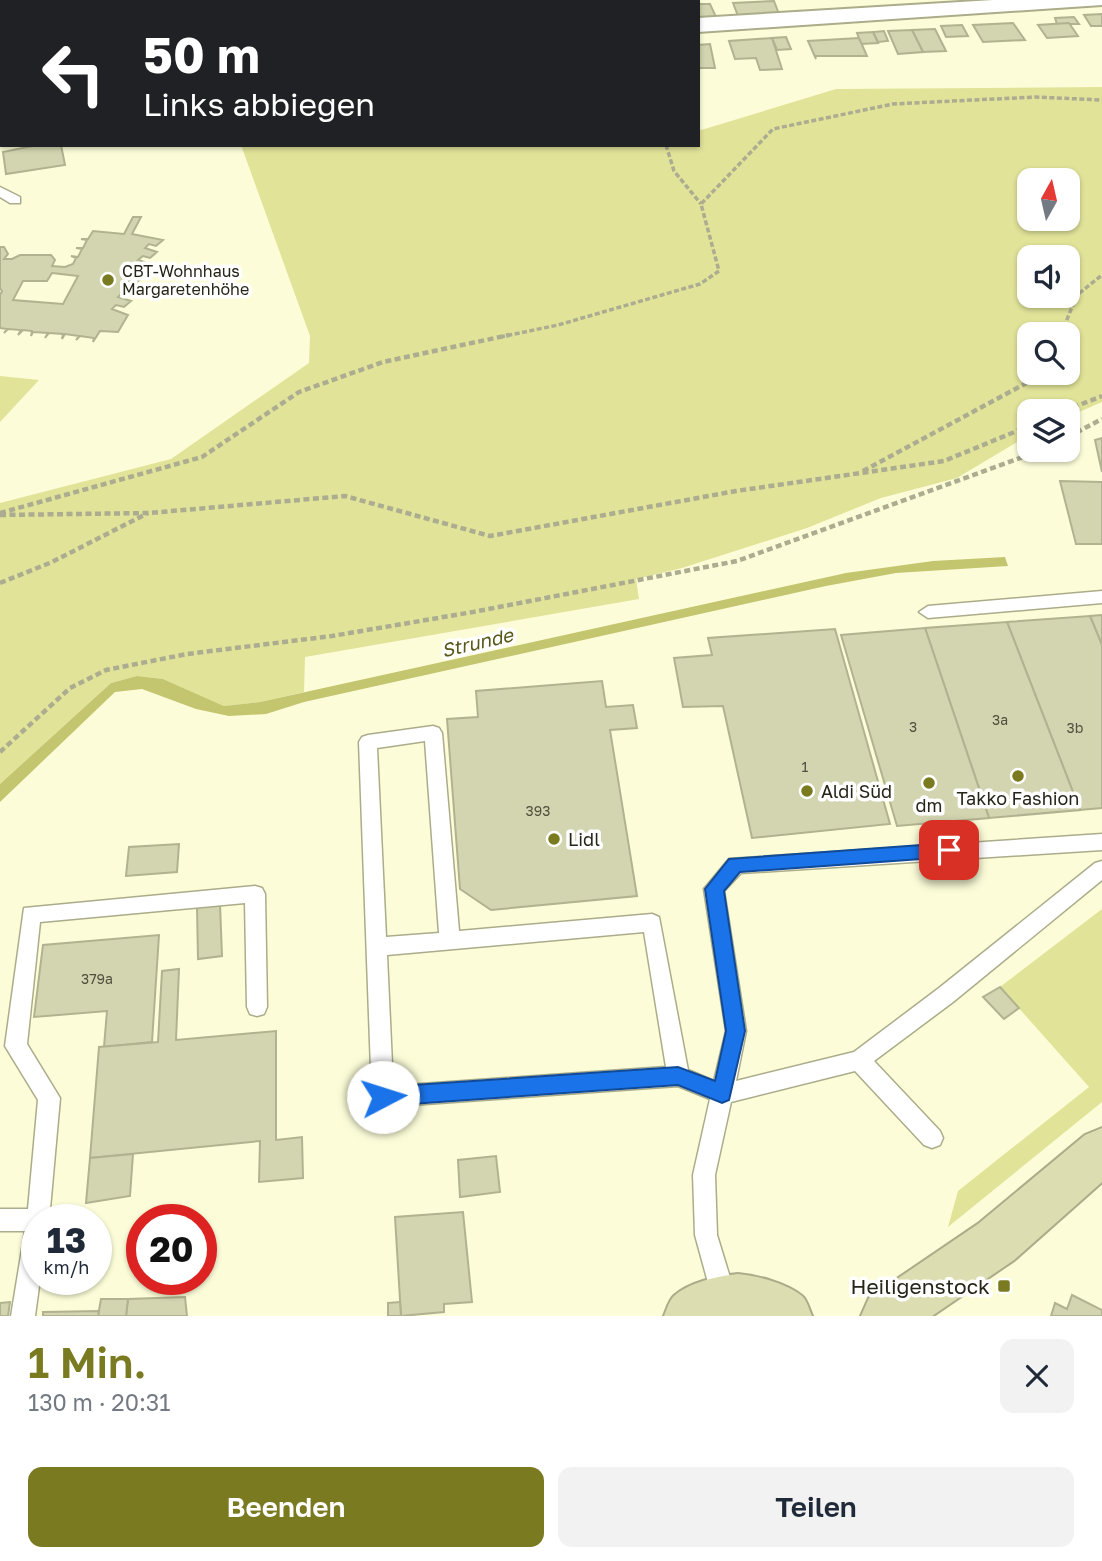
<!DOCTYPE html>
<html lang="de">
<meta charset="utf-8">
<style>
body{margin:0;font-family:"Golos Text",sans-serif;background:#f2f2f3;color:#1f2937;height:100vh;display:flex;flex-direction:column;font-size:26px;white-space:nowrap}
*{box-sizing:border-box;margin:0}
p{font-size:23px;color:#747a83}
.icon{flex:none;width:38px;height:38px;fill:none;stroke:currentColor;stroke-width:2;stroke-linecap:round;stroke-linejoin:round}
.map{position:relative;height:1316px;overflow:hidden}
.side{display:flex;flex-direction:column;background:#fff;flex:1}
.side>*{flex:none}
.guide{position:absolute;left:0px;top:0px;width:700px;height:147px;box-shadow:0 2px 5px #0004;background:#202124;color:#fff;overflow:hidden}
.needle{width:46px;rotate:8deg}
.controls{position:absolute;left:1017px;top:168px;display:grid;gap:14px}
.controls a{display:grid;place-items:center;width:63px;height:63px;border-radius:14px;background:#fff;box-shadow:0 2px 5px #0004;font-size:35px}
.speed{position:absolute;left:21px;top:1204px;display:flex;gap:14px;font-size:35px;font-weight:700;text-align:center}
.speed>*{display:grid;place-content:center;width:91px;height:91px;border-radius:50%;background:#fff;box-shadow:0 2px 5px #0004;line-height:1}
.speed small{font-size:18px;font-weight:400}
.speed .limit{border:10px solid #d22;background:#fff;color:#111}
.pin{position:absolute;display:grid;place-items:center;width:60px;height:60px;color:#fff;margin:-30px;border-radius:14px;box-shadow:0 4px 10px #0006}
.me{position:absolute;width:77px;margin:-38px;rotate:85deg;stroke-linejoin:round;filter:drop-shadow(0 0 5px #0008)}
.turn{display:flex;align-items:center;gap:24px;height:147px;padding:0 28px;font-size:32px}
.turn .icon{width:91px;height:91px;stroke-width:2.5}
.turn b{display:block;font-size:49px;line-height:60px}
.round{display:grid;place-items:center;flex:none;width:74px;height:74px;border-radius:14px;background:#f2f2f3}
.head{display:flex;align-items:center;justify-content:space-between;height:119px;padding:0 28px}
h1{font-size:42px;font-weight:600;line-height:52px;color:#7a7a21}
.button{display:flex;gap:14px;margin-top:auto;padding:14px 28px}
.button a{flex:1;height:80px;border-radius:14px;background:#7a7a21;color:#fff;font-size:28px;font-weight:600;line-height:80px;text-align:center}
.button a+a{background:#f2f2f3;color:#1f2937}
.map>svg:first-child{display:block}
.green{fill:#e1e399;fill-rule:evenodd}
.water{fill:#c3c56f}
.building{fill:#d3d5b1;stroke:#b1b28f;stroke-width:2;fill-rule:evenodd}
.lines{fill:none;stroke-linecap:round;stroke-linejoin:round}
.service-casing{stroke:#abac89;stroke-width:3}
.minor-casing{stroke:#abac89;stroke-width:4}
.secondary-casing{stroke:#abac89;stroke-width:4}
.path-far1{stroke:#abac90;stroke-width:3.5;stroke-dasharray:5 2.5;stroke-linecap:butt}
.path{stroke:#abac90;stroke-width:4.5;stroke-dasharray:6 3.5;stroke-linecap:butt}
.service{fill:#fff;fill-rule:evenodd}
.minor{fill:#fff;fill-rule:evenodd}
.secondary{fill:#ddddb2;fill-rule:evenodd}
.route{fill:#1a73e8;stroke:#114b97;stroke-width:2}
.poi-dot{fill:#7a7a21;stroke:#fff;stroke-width:2.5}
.labels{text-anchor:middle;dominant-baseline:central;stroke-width:7;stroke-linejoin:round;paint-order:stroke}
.number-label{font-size:14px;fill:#50513e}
.far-poi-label{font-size:16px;fill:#252518;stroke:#fff;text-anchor:start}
.poi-label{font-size:18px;fill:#252518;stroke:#fff;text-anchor:start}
.water-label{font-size:19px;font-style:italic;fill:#585818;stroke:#fff}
.near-poi-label{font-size:21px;fill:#252518;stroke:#fff;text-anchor:end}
</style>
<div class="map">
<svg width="1102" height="1316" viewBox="0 0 1102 1316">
<rect width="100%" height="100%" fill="#fcfdd8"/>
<g class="green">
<path d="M1102,87V402L1068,417V411H1029V435L957,478L881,498L807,528L682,568L636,579L639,599L305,657L304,692L260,702L224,706L163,679L137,676L111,683L0,784V503L171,459L309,363L310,336L241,145H698V131L836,89ZM1029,180H1068V219H1029ZM1029,257H1068V296H1029ZM1029,334H1068V373H1029Z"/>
<path d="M0,376L39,380L0,422Z"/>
<path d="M1102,909V1102L948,1227L958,1191L1089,1087L1000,987Z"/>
</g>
<path class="water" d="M1005,557L1008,566L896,573L826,586L304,702L266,714L229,716L196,709L142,689L115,692L0,802V784L111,683L137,676L163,679L224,706L260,702L846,573L933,561Z"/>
<g class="building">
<path d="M774,1L779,14L738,16L733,3Z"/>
<path d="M698,4H710L716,17L698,18Z"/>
<path d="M1102,14V26H1091L1084,15Z"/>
<path d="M1074,17L1079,24H1057L1055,18Z"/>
<path d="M1013,23L1025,40L983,42L973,25Z"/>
<path d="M1069,23L1078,36L1047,38L1038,25Z"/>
<path d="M962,25L968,36L946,37L941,26Z"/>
<path d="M935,29L946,51L923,52L912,30Z"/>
<path d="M912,30L923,52L898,54L888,31Z"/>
<path d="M884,31L888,41L878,42L873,32Z"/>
<path d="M873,32L878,43L861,44L857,33Z"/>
<path d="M786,37L791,49L777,50L772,38Z"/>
<path d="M772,38L782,69L760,70L756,58L735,59L729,41Z"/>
<path d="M859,38L867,56H815L816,59L808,41Z"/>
<path d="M710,44L715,68H698V45Z"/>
<path d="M37,145H61L65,165L6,174L3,152Z"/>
<path d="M133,217H141L132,234L163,240L156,246L149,244L145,248L157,252L150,258L143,256L138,260L150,264L144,270L136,268L132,272L144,276L137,282L130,280L125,284L137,288L130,295L123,292L118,297L131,301L124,307L116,305L112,309L128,315L118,332L100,331L93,342L94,338L80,336L76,340L79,336L65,334L62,339L63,334L49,333L45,338L48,333L33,332L31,336L32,331L23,330L18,335L21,330L8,329L4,333L7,329L0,328V295L2,291L0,288V247H4L8,254L4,259H12L20,255H51L55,260L52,266L65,267L73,264L76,258L71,256L78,257L82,249L76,248H83L87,240L81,239H88L93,231L124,234ZM52,273L78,276L63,304L13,300L23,281H47Z"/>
<path d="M1102,438V472L1095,440Z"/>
<path d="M1060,481L1102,482V544H1076Z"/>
<path d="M1102,615V645L1090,616Z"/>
<path d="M1090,616L1102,645V808L1080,810L1007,622Z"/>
<path d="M1007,622L1080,810L989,818L925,628Z"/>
<path d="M925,628L989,818L897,826L841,635Z"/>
<path d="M835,629L890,824L752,838L723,706L683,707L674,658L712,655L708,638Z"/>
<path d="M602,681L606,707L633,705L637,728L610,730L637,896L491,910L460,889L447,719L478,717L476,691Z"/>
<path d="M179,844L177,872L126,876L129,847Z"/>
<path d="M220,904L222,956L198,959L197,907Z"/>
<path d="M159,935L152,1042L104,1047L107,1011L34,1017L43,945Z"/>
<path d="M179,969L176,1040L276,1031V1140L302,1137L303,1178L259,1182L260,1141L90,1158L99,1047L158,1042L162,971Z"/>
<path d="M1000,987L1019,1008L1004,1019L983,997Z"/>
<path d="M133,1154L130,1196L86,1203L90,1158Z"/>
<path d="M496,1156L500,1192L460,1197L458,1160Z"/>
<path d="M463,1212L472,1302L444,1304V1312L401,1316L395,1217Z"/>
<path d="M1072,1295L1102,1310V1316H1051L1055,1303L1067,1309Z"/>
<path d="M185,1297L187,1316H126L128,1299Z"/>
<path d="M101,1299H128L126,1316H98Z"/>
<path d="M10,1302L8,1316H0V1303Z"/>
<path d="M400,1302L401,1316H388V1303Z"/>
<path d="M99,1311L98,1316H43V1312Z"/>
</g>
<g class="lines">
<defs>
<g id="service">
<path d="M0,187L20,197V203H10L0,197Z"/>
<path d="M1102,591V603L928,618L919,612L928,606Z"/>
<path d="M433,726L439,728L442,733L459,931L652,914L659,917L688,1070L714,1081L726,1031L704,889L729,859L1102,834V850L741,873L724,891L746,1031L736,1081L854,1052L939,988L1095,863L1102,861V880L953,1002L874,1061L940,1131L943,1138L940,1145L932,1148L924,1145L855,1071L731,1102L715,1175L717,1235L736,1297L732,1305L724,1309L716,1305L712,1297L695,1235L693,1175L710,1099L678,1086L383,1107L375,1104L372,1097L359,742L362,737L368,735ZM425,741L439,933L386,937L377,748ZM644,932L666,1067L393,1086L387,955Z"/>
<path d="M255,886L262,888L265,894L267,1007L264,1014L257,1016L250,1014L247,1007L245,903L40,922L27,1044L60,1098L49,1220H37V1279H40L35,1316H11L25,1231H0V1209H28L38,1100L5,1046L24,908Z"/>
</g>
<g id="minor">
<path d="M168,0H215L166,2Z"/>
<path d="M316,0H363L365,2H317Z"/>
<path d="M993,0H1102V5L698,32V18Z"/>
<rect x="0" y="29" width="2" height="14"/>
</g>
<g id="secondary">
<path d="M1102,1128V1182L1014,1260L932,1316H861L869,1298L978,1224L1085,1135Z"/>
<path d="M738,1274C758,1276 786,1283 802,1296C807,1300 809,1310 812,1316H664C667,1309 669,1301 674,1296C690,1282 718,1276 738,1274Z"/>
</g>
</defs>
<use href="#service" class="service-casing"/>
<use href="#minor" class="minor-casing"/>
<use href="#secondary" class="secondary-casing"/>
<g class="path-far1">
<path d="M666,145L674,171L701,204"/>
<path d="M1061,334L1077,295L1102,275"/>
<path d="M500,337L558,325L700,284L719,271L701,204L773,129L893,104L1035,97L1102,100"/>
</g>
<g class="path">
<path d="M1064,411L1102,396"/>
<path d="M1068,437L1102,419"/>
<path d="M863,471L1045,373"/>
<path d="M0,513L202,457L299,392L383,362L509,335"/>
<path d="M0,515L149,513L345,496L490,536L736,491L944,461L1029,426"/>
<path d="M0,583L52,562L148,513"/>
<path d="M0,752L70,688L106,670L187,654L332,636L473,612L737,561L1042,450"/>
</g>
<use href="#service" class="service"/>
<use href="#minor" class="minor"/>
<use href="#secondary" class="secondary"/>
</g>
<path class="route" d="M949,843L955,845L958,850L955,855L949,857L740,872L724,891L745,1031L729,1100L722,1103L678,1085L383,1106L376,1103L373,1097L376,1090L383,1087L678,1067L715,1081L726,1031L705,889L729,859Z"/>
<g class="poi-dot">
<circle cx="108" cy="280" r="7"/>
<circle cx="1018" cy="776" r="7"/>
<circle cx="929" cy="783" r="7"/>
<circle cx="807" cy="791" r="7"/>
<circle cx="554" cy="839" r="7"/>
<rect x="997" y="1279" width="14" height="14" rx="3.5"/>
</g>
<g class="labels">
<g class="number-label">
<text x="1000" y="719">3a</text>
<text x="913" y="726">3</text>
<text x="1075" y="727">3b</text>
<text x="805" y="766">1</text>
<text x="538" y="810">393</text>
<text x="97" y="978">379a</text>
</g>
<g class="far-poi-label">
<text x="122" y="271">CBT-Wohnhaus<tspan x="122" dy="18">Margaretenhöhe</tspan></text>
</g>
<g class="poi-label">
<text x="821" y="791">Aldi Süd</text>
<text x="1018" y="798" text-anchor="middle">Takko Fashion</text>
<text x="929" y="805" text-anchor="middle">dm</text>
<text x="568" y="839">Lidl</text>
</g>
<g class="water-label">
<text transform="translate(477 642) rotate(-13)">Strunde</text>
</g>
<g class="near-poi-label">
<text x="990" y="1286">Heiligenstock</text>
</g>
</g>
</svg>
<div class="controls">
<a><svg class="needle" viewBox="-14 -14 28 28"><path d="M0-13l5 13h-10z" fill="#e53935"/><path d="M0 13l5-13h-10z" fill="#747a83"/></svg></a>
<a><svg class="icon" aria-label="sound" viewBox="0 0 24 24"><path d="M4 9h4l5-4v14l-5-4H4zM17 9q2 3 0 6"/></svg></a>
<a><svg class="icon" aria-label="search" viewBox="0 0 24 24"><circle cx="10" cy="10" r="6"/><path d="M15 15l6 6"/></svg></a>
<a><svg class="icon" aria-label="layers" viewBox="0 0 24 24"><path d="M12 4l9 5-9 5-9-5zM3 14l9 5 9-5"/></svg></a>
</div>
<div class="speed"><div>13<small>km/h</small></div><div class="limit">20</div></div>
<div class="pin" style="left:949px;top:850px;background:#d93025"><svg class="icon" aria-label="arrive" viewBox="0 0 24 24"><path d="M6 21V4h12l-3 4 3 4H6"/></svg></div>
<svg class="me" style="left:383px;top:1097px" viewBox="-20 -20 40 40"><circle r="19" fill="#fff"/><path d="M0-13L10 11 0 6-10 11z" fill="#1a73e8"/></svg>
<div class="guide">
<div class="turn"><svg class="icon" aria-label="left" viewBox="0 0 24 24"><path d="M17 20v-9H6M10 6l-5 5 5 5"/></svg><div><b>50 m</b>Links abbiegen</div></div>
</div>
</div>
<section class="side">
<div class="head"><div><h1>1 Min.</h1><p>130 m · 20:31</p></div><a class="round"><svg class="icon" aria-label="close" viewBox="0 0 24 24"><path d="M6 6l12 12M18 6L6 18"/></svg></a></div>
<div class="button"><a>Beenden</a><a>Teilen</a></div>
</section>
